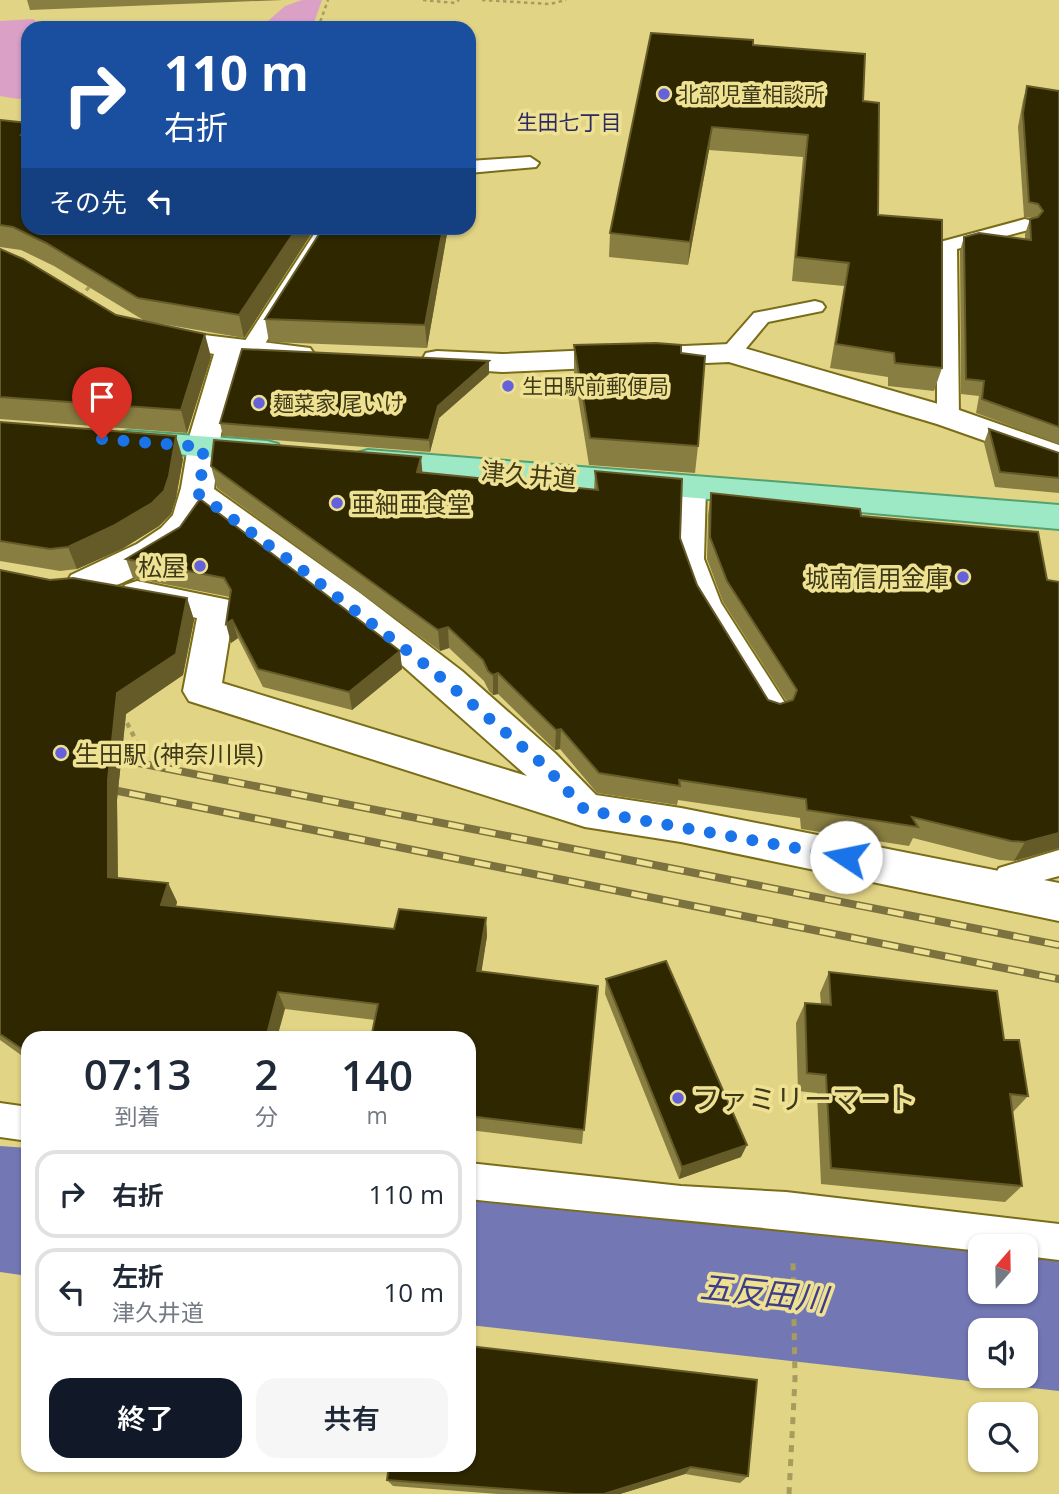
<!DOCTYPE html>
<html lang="ja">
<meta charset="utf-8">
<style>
body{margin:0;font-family:"Open Sans","Noto Sans JP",sans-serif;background:#f6f6f7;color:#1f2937;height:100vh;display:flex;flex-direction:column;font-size:26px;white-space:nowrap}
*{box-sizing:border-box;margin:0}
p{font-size:23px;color:#747a83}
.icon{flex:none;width:38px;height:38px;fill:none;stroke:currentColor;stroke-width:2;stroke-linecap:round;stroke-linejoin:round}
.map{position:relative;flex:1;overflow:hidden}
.sheet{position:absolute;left:21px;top:1031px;width:455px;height:441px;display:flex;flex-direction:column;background:#fff;border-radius:21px;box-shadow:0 2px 5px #0004}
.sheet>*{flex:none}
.guide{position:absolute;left:21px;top:21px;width:455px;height:214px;border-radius:21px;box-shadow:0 2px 5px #0004;background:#1a4fa0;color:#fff;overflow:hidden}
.needle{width:46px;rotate:20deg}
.tools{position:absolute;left:968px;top:1234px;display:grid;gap:14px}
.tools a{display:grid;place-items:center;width:70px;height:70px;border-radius:14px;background:#fff;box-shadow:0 2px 5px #0004;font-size:35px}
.pin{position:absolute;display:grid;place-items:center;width:60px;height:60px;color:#fff;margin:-72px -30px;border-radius:50% 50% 50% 0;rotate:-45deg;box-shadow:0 0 7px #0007}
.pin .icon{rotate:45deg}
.me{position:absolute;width:77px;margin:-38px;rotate:281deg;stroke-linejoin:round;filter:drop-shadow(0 0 5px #0008)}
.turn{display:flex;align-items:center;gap:24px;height:147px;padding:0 28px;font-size:32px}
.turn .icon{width:91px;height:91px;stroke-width:2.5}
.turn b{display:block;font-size:49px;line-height:60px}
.then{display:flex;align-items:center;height:66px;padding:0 28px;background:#0003;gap:14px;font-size:26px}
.eta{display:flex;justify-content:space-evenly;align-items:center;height:119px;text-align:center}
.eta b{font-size:42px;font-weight:600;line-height:49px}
.cta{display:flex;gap:14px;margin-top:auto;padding:14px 28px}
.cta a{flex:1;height:80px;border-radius:21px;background:#111827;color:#fff;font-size:28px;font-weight:600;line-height:80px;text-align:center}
.cta a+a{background:#f6f6f7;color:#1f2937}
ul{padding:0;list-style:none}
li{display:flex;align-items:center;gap:21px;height:88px;margin:0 14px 10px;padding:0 14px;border:4px solid #e0e1e3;border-radius:21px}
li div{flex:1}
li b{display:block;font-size:26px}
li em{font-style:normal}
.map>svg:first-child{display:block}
.green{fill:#daa0c6}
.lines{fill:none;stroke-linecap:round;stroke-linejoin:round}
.river{fill:#7378b5;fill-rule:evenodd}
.service-casing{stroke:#7a6d18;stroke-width:4}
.minor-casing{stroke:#7a6d18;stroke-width:4}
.primary-casing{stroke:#52a16f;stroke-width:4}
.path-far3{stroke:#a69c5d;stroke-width:2.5;stroke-dasharray:3.5 3.5;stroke-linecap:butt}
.path-far2{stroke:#a69c5d;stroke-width:3.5;stroke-dasharray:4.5 4.5;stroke-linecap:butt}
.path-far1{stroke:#a69c5d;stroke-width:4.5;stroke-dasharray:5 5;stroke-linecap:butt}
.path{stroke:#a69c5d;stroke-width:5;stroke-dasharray:7 7;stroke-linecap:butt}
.service{fill:#fff;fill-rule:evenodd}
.minor{fill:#fff;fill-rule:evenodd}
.primary{fill:#9de8c5;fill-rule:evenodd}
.rail-casing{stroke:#7b7240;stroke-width:8}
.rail{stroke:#efe192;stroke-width:5;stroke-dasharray:16;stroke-linecap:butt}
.wall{fill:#887e42}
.shaded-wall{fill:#645b28}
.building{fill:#2e2700;stroke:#645b28;stroke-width:2}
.route{stroke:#1a73e8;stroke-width:12;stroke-dasharray:0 21.6}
.poi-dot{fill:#6461da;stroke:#efe192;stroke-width:2.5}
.labels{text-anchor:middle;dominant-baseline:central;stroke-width:7;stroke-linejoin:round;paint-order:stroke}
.far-poi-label{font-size:21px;fill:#3e3918;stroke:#efe192;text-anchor:start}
.far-neighbourhood-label{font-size:21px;fill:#2a2963;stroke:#efe192}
.street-label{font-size:24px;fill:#3e3918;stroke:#efe192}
.poi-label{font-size:24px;fill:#3e3918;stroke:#efe192;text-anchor:start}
.near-poi-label{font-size:28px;fill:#3e3918;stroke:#efe192;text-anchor:start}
.near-water-label{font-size:32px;font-style:italic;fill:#3e3d89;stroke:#efe192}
</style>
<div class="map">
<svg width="1059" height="1494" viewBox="0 0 1059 1494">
<rect width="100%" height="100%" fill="#e2d485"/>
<g class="green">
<path d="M302,0H322L312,28H212L268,21L285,6Z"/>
<path d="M33,19L37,22L34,28H28V97L18,99L0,96V21Z"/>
</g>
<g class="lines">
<g class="river">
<path d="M0,1146L28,1148V1276L0,1272Z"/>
<path d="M469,1195L980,1249V1292H1026V1254L1059,1257V1391L469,1325ZM980,1330H1026V1376H980Z"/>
</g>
<defs>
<g id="service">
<path d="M530,157L539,163L536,167L469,173V161Z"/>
<path d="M1025,219L1032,221L1035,225L1032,229L957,249L959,417L956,422H940L937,417V246L940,242Z"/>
<path d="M318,228H337L258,355H242L239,350Z"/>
<path d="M815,301L822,303L825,307L822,311L768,322L738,358L730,360L719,353L754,313Z"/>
<path d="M694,479L702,481L706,487L704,559L721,603L785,703L789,711L785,719L775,722L765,719L696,605L680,559L682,487L686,481Z"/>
<path d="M1059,850V876C1048,879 1035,882 1024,886C1008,892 1015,908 990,899L986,890L999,868Z"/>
<path d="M0,1103L28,1107V1141L0,1137Z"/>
<path d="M469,1163L681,1186L786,1192L1059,1224V1260L1026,1256V1246H980V1251C810,1231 639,1217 469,1199Z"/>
</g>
<g id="minor">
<path d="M155,325L196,334L310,348L315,355L310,362L300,364L243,358L221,434L214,489L360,593L462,671L556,754L596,795L681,808L1059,883V921L681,842L585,827L189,701L183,691L197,618L125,603L119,594L125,585L137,581L229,600L234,609L222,683L527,776L386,651L205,515C201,525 195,535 187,542C166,563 99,601 71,593L66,584L71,575L137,544L161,528L173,515L181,488L190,434L214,354L145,340L140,334L145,328Z"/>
<path d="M730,344L959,410L1059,445V467L937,424L729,362L502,372L426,367L422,360L426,353L437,351L502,354Z"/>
</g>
<g id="primary">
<path d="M128,431L267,441L278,444L283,452L278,460L267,463L117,448L112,441L117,434Z"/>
<path d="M368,450L1059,505V529L357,469L352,461L357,453Z"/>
</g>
</defs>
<use href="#service" class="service-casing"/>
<use href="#minor" class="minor-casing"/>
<use href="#primary" class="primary-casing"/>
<g class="path-far3">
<path d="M423,0L455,3L459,0"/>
<path d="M482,0L550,4L566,0"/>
<path d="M318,28L328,0"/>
</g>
<path class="path-far2" d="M80,297L93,283"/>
<path class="path-far1" d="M127,723L144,756"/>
<path class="path" d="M789,1494L795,1379L793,1261"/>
<use href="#service" class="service"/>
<use href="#minor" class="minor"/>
<use href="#primary" class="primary"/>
<defs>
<g id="rail">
<path d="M103,756L1059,945"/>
<path d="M98,787L1059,979"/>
</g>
</defs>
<use href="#rail" class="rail-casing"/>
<use href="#rail" class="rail"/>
</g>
<g class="wall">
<path d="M27,0H283L30,10Z"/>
<path d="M753,45L863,101L878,215L942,368L934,391L888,386V377L830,368L844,286L792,281L803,157L709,150L688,265L609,257L610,233Z"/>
<path d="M1027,86L1059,91V444L976,413L979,396L961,394L960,251L964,237L1025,239V234L1030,219L1033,218L1024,217L1018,127L1023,100Z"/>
<path d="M0,120L28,228H315L244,338L145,321L54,266L21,250L0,247Z"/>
<path d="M323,228H448L427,348L269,342L265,319Z"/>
<path d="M0,249L116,315L211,357L187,433L0,419Z"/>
<path d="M574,345L681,353L698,446L695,473L589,465L574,372Z"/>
<path d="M489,374L439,418L430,452L223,436L220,423Z"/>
<path d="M0,422L183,459L176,498L171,514L159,526L122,549L77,569L60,571L0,561Z"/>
<path d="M989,429L1059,453V493L995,487L984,443Z"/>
<path d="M211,466L422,472L594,490L595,471L680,538L697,585L768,700L780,704L787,702L723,602L707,559L708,515L711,493L861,516L1047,580L1059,582V848L1014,861L1000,860L913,838L909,846L801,829L800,818L678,800L677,805L597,793L560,749L555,750L498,694L493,695L489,691L484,681L449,648L440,651L217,488Z"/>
<path d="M180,527L400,651L402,669L352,710L263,687L238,638L231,643L230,597L133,578L126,559Z"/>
<path d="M0,570L50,580L187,598L194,620L183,675L126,714L117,800L118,878L168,883L177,902L176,906L394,929L486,918L487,936L481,971L598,986L582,1144L469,1130V1038L375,1020L285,1009L28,1038V1060L0,1040Z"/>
<path d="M829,972L1004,1040L1028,1096L1012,1113L1022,1186L1005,1202L821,1184L817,1093L798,1091L796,1023L805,1003L821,1004L820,993Z"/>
<path d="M606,979L741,1157L679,1179L605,994Z"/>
<path d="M469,1346L748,1476L740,1483L685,1474L620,1494H498L393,1486L387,1480Z"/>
</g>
<g class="shaded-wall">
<path d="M28,127V157L21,135Z"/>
<path d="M712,127L709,150L688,265L690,242Z"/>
<path d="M297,228H315L244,338L239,315Z"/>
<path d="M443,228H448L427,348L425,325Z"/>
<path d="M205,334L211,357L187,433L181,410Z"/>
<path d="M489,361V374L439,418L430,452L429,440L438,406Z"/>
<path d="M176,436L183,459L176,498L171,514L159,526L122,549L77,569L68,547Z"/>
<path d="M421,457L423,479L417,472Z"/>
<path d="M187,598L194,620L183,675L126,714L117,800L118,896L108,877V780L117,693Z"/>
<path d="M232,620L238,638L231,643L226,624Z"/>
<path d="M448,627L449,648L440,651L438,630Z"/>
<path d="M400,651L402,669L352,710L349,692Z"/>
<path d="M498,673V694L493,695V675Z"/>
<path d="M561,729L560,749L555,750L556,730Z"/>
<path d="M1059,833V848L1014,861L1025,842Z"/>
<path d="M168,883L177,902L171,924L161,905Z"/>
<path d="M486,918L487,936L479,988L477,971Z"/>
<path d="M278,992L285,1009L277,1038H266Z"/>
<path d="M747,1145L741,1157L679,1179L682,1167Z"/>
<path d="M691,1467L685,1474L620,1494H604Z"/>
</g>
<g class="building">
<path d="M651,33L753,40V45L865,54L863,101L879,103L878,215L942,220V368L895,363L894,353L836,344L849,263L796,257L808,135L712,127L690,242L610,233Z"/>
<path d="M1027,86L1059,91V427L982,399L984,381L966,379L964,237L979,233L1031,240L1030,219L1038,217L1043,211L1038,204L1029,202L1023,113Z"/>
<path d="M0,120L28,123V127L21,135L28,136V228H297L239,315L138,298L46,243L13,227L0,225Z"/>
<path d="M323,228H443L425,325L265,319Z"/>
<path d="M0,249L23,259L116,315L205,334L181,410L0,397Z"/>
<path d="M656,343L681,345V353L705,356L698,446L590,438L574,345Z"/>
<path d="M242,349L489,361L438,406L429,440L220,423Z"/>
<path d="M0,422L176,436L169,476L164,491L152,503L113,526L68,547L50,549L0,541Z"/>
<path d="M989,429L1059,453V478L1000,472Z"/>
<path d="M214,440L421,457L417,472L598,490L595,471L682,479L680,538L697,585L768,700L780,704L793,700L797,690L727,581L710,537L711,493L860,509L861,516L1038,532L1047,580L1059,582V833L1025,842L1011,841L912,817L918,827L807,810L806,799L679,780L680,786L599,773L561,729L556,730L498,673L493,675L488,671L483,660L448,627L438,630L211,466Z"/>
<path d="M200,499L400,651L349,692L258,669L232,620L226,624L231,590L224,578L126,559L180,527Z"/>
<path d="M0,570L50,580L73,578L187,598L176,654L117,693L108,780V877L168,883L161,905L394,929L399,909L486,918L477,971L598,986L584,1130L469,1116V1038H371L378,1004L278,992L266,1038H28V1053L0,1034Z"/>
<path d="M666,961L747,1145L682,1167L606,979Z"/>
<path d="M829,972L997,991L1004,1040H1019L1028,1096L1010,1094L1022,1186L831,1168L826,1075L807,1073L805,1003L831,1005Z"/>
<path d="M469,1346L757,1380L748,1476L691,1467L604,1494H575L387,1480L389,1465H469Z"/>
</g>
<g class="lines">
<path class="route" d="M102,439L203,447V470L196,492L296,565L432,670L545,766L585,810L846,857"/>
</g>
<g class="poi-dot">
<circle cx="664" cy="94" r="7"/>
<circle cx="508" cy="386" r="7"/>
<circle cx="259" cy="403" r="7"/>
<circle cx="337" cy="503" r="7"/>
<circle cx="200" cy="566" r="7"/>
<circle cx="963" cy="577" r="7"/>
<circle cx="61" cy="753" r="7"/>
<circle cx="678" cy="1098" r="7"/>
</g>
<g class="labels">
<g class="far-poi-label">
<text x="678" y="94">北部児童相談所</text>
<text x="522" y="386">生田駅前郵便局</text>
<text x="273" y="403">麺菜家 尾いけ</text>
</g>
<g class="far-neighbourhood-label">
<text x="569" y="122">生田七丁目</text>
</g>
<g class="street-label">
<text transform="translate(529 474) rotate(5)">津久井道</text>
</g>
<g class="poi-label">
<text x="351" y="503">亜細亜食堂</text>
<text x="186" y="566" text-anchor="end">松屋</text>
<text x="949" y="577" text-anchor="end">城南信用金庫</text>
<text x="75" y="753">生田駅 (神奈川県)</text>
</g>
<g class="near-poi-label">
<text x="692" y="1098">ファミリーマート</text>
</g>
<g class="near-water-label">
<text transform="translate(764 1292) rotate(6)">五反田川</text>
</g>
</g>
</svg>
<div class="tools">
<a><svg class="needle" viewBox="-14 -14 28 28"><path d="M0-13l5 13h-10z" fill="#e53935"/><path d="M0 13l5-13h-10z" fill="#747a83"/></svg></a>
<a><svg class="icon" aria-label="sound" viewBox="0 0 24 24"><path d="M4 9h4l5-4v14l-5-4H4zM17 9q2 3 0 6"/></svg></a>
<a><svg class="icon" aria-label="search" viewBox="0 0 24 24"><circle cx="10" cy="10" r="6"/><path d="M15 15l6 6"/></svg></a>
</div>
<div class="pin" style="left:102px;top:439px;background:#d93025"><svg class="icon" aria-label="arrive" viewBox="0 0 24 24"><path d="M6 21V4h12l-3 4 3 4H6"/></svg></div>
<svg class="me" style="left:846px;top:857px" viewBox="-20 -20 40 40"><circle r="19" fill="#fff"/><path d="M0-13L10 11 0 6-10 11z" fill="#1a73e8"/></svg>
<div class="guide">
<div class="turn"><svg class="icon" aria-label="right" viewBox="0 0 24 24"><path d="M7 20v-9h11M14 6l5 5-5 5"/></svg><div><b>110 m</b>右折</div></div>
<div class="then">その先<svg class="icon" aria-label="left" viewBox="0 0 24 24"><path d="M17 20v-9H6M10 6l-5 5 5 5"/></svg></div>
</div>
<section class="sheet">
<div class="eta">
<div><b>07:13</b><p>到着</p></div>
<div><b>2</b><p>分</p></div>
<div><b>140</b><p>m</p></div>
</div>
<ul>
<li><svg class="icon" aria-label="right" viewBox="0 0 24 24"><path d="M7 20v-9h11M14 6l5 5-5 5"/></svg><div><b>右折</b></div><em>110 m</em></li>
<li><svg class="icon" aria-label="left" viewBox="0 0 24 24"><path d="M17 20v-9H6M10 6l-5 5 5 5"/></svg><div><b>左折</b><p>津久井道</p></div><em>10 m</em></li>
</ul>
<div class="cta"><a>終了</a><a>共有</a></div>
</section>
</div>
